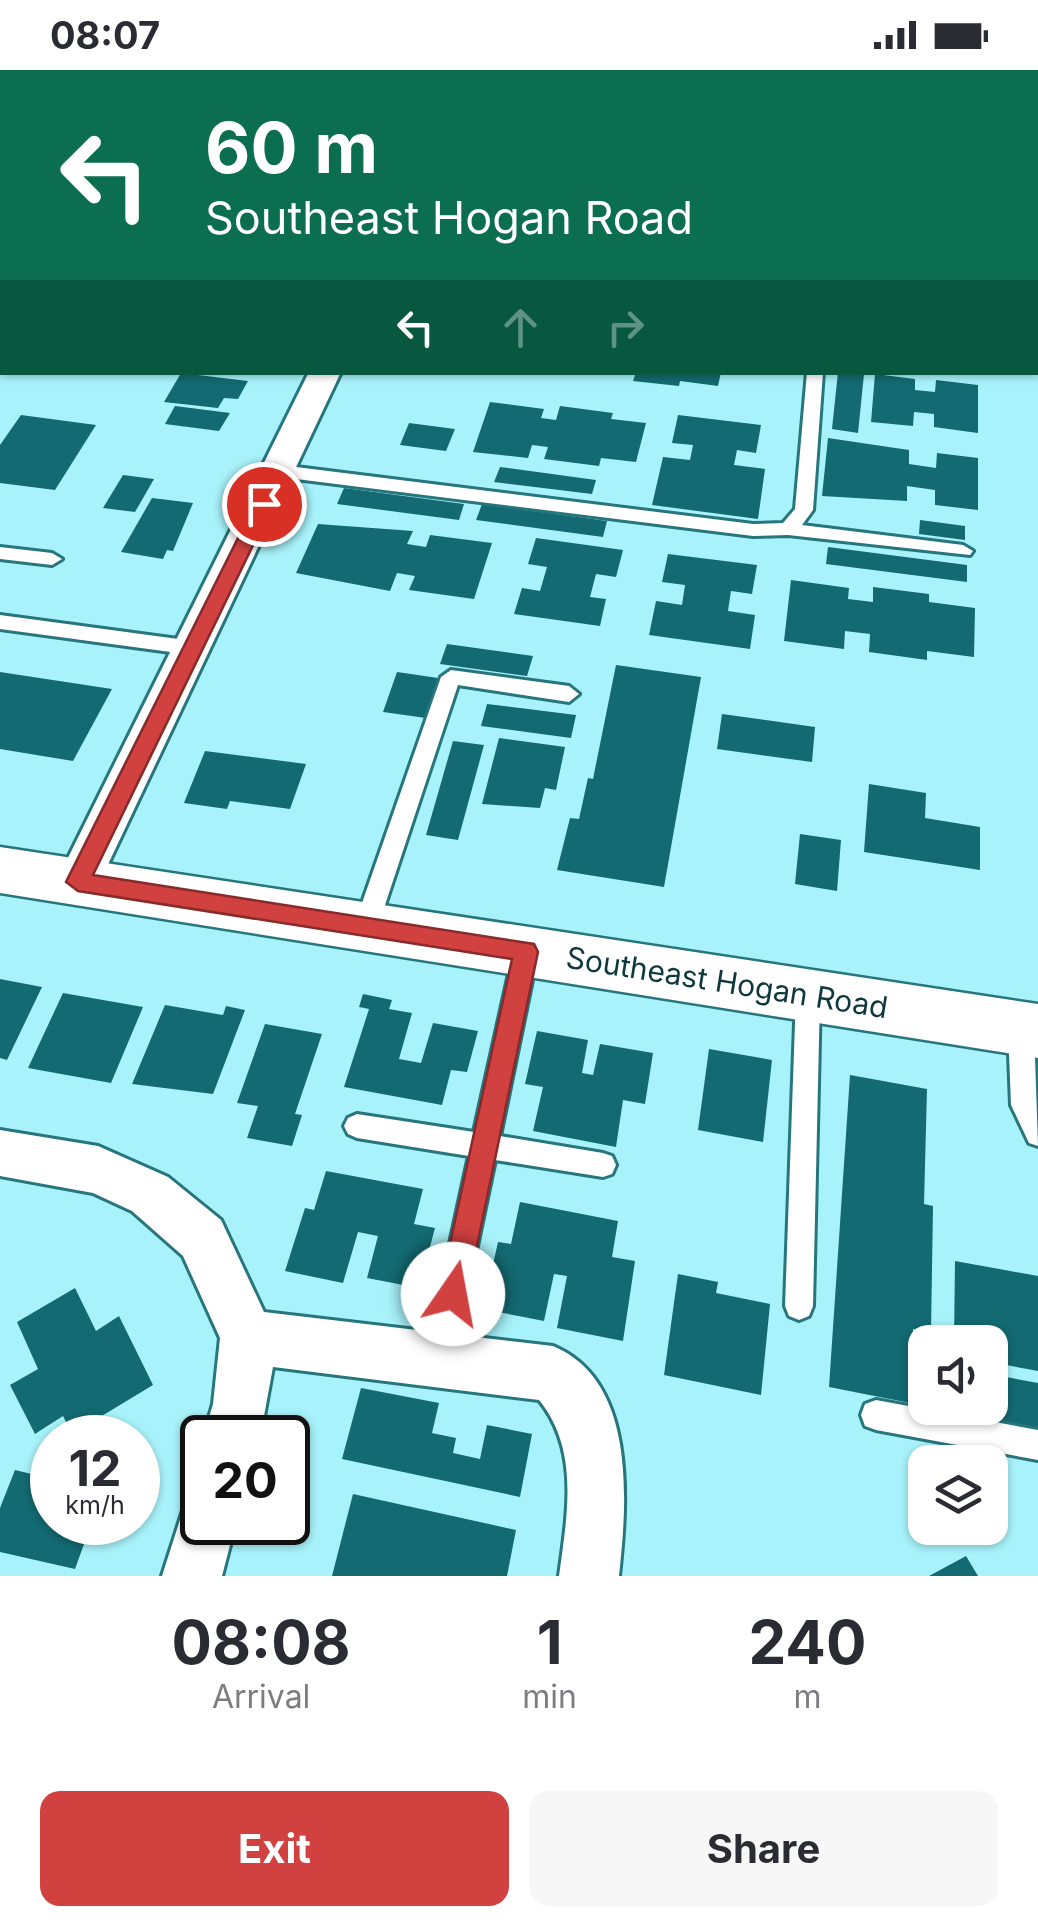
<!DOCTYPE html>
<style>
body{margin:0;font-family:Inter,sans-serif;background:#f7f7f7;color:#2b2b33;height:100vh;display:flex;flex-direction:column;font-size:38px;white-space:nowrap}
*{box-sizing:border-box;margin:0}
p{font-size:32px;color:#7c7c81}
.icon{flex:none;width:55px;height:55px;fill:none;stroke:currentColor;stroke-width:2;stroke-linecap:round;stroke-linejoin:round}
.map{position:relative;height:1506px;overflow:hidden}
.side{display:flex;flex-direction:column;background:#fff;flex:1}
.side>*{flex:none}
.hud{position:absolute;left:0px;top:0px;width:1040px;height:305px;box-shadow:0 2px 8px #0004;background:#0b6e4f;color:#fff;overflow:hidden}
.controls{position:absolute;left:908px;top:1255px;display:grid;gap:20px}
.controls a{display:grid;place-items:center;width:100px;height:100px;border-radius:20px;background:#fff;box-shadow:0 2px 8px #0004;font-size:50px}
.speed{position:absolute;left:30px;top:1345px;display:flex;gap:20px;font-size:50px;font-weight:700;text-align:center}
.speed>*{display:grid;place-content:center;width:130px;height:130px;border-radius:50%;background:#fff;box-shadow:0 2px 8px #0004;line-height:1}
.speed small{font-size:25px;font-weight:400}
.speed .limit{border:5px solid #111;border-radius:15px;background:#fff;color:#111}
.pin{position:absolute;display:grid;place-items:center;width:85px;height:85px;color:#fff;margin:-42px;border:5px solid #fff;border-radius:50%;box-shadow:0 2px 10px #0007}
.me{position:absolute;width:110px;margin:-55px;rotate:12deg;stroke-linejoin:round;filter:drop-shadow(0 0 8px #0008)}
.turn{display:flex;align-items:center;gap:35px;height:210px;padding:0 40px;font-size:45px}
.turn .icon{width:130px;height:130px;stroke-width:2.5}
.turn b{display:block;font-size:70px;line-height:85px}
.lanes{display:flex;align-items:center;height:95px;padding:0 40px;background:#0003;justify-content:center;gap:50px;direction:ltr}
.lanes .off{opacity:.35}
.eta{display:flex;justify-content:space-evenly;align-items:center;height:170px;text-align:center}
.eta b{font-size:60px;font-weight:700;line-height:70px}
.primary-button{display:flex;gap:20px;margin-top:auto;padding:20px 40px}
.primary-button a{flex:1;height:115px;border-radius:20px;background:#d04140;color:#fff;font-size:40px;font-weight:700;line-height:115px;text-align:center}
.primary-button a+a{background:#f7f7f7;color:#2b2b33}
.status{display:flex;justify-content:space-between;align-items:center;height:70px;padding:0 50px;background:#fff;direction:ltr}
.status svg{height:28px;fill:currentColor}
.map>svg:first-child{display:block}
.building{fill:#136a72}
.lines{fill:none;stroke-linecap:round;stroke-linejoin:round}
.service-casing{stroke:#27757d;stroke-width:6}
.minor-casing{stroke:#27757d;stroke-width:6}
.primary-casing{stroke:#27757d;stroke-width:5}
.service{fill:#fff;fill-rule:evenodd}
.minor{fill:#fff;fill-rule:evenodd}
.primary{fill:#fff;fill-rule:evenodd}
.route{fill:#d04140;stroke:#872a2a;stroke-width:2.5}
.labels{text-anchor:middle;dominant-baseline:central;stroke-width:10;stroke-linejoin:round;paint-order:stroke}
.street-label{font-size:30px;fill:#0d383d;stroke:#fff}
</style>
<div class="status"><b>08:07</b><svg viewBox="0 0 49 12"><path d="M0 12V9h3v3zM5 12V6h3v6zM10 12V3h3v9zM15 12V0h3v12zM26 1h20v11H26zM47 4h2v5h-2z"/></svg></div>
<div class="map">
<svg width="1038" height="1506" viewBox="0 0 1038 1506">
<rect width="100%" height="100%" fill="#a8f3fb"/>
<g class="building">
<path d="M636,302H721L718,316L680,311L679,316L633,311Z"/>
<path d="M838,302L864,304L858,363L832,359Z"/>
<path d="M181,303L248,311L238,329L224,328L218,338L164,332Z"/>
<path d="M875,304L915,309V320L935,322L936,310L978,315V363L934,357V344L914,342L913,356L871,352Z"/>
<path d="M490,332L544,339L541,348L556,350L560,336L613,343L611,349L646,353L636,392L601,388L599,396L544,389L548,377L532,375L528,388L473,382Z"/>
<path d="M175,336L230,343L219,361L165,354Z"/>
<path d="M21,345L96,355L55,420L0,413V375Z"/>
<path d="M678,345L761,355L756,383L737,380L734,395L765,399L758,449L652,435L663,387L690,390L693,375L672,373Z"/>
<path d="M409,353L455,359L446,381L400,375Z"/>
<path d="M828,368L909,380V394L936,398L937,383L978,388V440L935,435V420L907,416V431L822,426Z"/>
<path d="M500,397L596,410L592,424L494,412Z"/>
<path d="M123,405L154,409L135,442L103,438Z"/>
<path d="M344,418L464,434L459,450L337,434Z"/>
<path d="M152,428L193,433L173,481L167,480L163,489L121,482Z"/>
<path d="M482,434L607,451L603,467L476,450Z"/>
<path d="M920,450L965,456V470L919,464Z"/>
<path d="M318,454L413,461L407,474L426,477L430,465L492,473L474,529L409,520L415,506L397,503L390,521L296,503Z"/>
<path d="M536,468L623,480L616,507L596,504L590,527L606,529L600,556L514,544L522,518L540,521L547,497L528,494Z"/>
<path d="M828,477L967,495V512L826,494Z"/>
<path d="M668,484L757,495L752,524L731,521L728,541L755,545L750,579L649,565L656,531L682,535L685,515L662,512Z"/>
<path d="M791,510L849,518L848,529L873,532V517L929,524V532L975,538L974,587L927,581V590L869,582L870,564L845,561L844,579L784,571Z"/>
<path d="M447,574L533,586L527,606L440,594Z"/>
<path d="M616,595L701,607L664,817L557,800L570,748L579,749L588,708L593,709Z"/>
<path d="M0,602L112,619L73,691L0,679Z"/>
<path d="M397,602L438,608L426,648L383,642Z"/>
<path d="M487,634L576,645L571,668L481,656Z"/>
<path d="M722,644L815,657L812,692L717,679Z"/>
<path d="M499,668L565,677L556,720L545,718L540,738L482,734Z"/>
<path d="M453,671L484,675L458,770L426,765Z"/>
<path d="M205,681L306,694L290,739L230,731L227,739L184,733Z"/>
<path d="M869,714L926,723L925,748L980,757V800L864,782Z"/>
<path d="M800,764L841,770L837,821L795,814Z"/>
<path d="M0,909L42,917L7,990L0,988Z"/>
<path d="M63,923L143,937L111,1013L28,998Z"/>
<path d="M363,924L392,930L389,939L412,943L399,989L421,993L433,953L478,961L467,1002L451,1000L442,1035L344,1017L369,939L359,937Z"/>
<path d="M165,935L223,945L226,936L245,940L213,1024L132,1014Z"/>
<path d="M265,954L322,964L295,1044L302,1045L292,1076L247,1068L258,1036L237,1033Z"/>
<path d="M537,961L588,970L582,1003L593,1005L600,974L653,983L645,1034L623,1030L616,1077L533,1061L543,1017L525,1014Z"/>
<path d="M709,979L772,990L763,1072L698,1060Z"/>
<path d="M850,1005L927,1019L924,1134L933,1136L931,1263L913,1259L910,1333L829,1317Z"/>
<path d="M326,1101L423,1119L414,1154L435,1158L419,1218L367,1208L378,1166L358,1162L343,1213L285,1201L305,1138L314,1140Z"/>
<path d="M520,1132L618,1151L612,1187L635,1191L623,1271L557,1258L567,1206L554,1204L544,1251L483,1239L498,1172L511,1174Z"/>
<path d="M955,1191L1038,1206V1301L990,1292V1272H954Z"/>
<path d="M678,1204L718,1212L716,1223L770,1234L761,1325L664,1305Z"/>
<path d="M75,1218L96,1261L119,1246L153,1315L72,1364L63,1346L35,1364L10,1315L38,1299L17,1252Z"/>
<path d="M990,1304L1038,1313V1358L943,1339L990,1338Z"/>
<path d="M361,1318L439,1333L432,1363L456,1368L453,1383L480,1389L487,1355L532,1364L520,1427L342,1389Z"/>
<path d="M15,1400L52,1409V1452H92L75,1499L0,1482V1438Z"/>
<path d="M353,1424L516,1460L507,1506H332Z"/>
<path d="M966,1486L978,1506H929Z"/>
</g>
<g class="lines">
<defs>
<g id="service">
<path d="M807,302H823L813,440L802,455L963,475L973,481L970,485L788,465L753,466L280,407L271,401L280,395L753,454L783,453L795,439Z"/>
<path d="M0,477L52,483L62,489L52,495L0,489Z"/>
<path d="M0,545L193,571L203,578L193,585L0,559Z"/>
<path d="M451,600L569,616L579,624L569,632L458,615L378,856L374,863L366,866L358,863L354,856L441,607Z"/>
<path d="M526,871L535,874L538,881L500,1066L603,1083L612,1086L616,1095L612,1104L603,1107L495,1090L467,1224L463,1234L453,1238L443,1234L439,1224L469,1086L357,1068L348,1064L344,1056L348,1048L357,1044L474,1062L514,881L517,874Z"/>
<path d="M808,914L817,918L820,925L813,1236L809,1246L799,1250L789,1246L785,1236L796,925L799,918Z"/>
<path d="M1021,947L1030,950L1034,958L1038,1076L1029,1073L1011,1035L1008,958L1012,950Z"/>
<path d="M876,1330L1038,1360V1390L876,1360L865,1356L861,1345L865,1334Z"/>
</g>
<g id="minor">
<path d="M602,0H655L656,2H603Z"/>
<rect x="791" y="0" width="24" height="2"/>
<path d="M309,302H341L94,824L78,830L62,824L56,812Z"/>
<path d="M0,1060L98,1076L168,1107L221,1150L264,1242L553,1276C637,1311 627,1432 619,1506H559C567,1446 580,1380 539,1330L273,1297L260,1368H203L213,1334L220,1268L183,1186L132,1141L93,1123L0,1106Z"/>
<path d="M202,1424V1452H236L222,1506H162L186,1431Z"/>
</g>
<path id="primary" d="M0,777L1038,934V988L0,823Z"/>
</defs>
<use href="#service" class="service-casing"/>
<use href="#minor" class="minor-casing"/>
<use href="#primary" class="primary-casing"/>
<use href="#service" class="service"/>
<use href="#minor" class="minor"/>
<use href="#primary" class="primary"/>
</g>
<path class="route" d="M257,430L273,434L93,805L534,874L538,882L467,1224L463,1234L453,1238L443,1234L439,1224L512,889L78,821L66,812Z"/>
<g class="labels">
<g class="street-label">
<text transform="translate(727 912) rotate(9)">Southeast Hogan Road</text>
</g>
</g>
</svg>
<div class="controls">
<a><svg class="icon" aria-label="sound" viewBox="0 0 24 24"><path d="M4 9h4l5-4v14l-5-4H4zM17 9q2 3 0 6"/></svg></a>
<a><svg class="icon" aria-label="layers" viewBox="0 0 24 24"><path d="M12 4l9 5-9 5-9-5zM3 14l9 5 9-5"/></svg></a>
</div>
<div class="speed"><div>12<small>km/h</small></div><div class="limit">20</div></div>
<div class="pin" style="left:264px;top:434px;background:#d93025"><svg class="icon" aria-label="arrive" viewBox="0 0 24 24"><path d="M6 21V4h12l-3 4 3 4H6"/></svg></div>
<svg class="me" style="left:453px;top:1224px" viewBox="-20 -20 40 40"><circle r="19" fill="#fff"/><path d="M0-13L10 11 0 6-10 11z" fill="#d04140"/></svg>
<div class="hud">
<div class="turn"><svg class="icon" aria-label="left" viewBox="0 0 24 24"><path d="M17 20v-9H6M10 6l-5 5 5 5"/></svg><div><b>60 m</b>Southeast Hogan Road</div></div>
<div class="lanes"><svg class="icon" aria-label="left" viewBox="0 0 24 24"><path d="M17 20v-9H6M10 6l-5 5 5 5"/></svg><svg class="icon off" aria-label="ahead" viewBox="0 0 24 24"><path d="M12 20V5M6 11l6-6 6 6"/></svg><svg class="icon off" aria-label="right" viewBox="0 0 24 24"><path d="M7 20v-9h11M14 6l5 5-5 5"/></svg></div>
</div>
</div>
<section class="side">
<div class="eta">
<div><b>08:08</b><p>Arrival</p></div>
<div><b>1</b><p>min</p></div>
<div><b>240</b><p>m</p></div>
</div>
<div class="primary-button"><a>Exit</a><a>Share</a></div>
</section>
